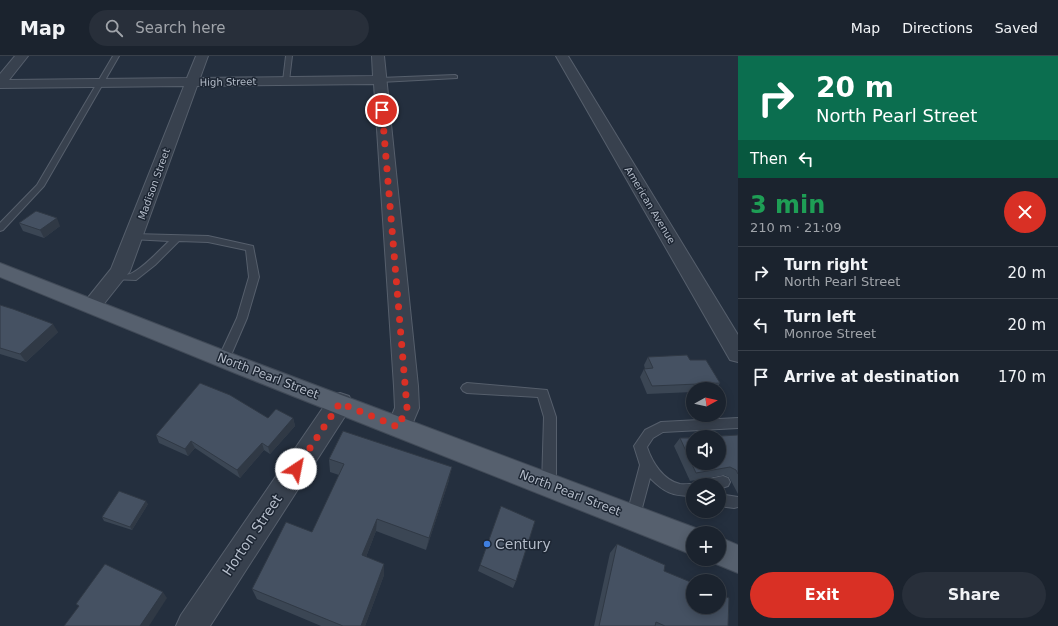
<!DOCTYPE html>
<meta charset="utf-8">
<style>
body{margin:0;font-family:"DejaVu Sans",sans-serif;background:#282f3a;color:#f1f3f6;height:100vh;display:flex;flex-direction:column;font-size:15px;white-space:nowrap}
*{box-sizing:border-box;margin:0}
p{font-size:13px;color:#a0a4aa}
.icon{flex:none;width:22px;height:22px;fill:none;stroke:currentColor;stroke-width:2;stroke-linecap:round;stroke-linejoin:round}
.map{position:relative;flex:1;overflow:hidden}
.drawer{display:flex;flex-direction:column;background:#1b232e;width:320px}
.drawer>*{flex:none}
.hud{background:#0b6e4f;color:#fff;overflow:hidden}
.needle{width:26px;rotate:82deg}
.fabs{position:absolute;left:686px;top:326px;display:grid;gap:8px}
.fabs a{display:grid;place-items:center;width:40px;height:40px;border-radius:50%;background:#1b232e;box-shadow:0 2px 10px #0003,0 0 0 1px #39404a;font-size:20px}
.pin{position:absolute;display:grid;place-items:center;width:34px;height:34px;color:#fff;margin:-17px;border:2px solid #fff;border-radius:50%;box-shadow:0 1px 4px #0007}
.me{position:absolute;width:44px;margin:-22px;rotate:34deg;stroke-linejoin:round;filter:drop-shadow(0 0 3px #0008)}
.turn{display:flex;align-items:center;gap:14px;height:84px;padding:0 12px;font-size:18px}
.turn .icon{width:52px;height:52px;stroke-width:2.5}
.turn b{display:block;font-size:28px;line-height:34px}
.then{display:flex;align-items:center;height:38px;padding:0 12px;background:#0003;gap:8px;font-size:15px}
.round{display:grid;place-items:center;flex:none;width:42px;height:42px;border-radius:21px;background:#282f3a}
.headline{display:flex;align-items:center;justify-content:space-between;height:68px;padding:0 12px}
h1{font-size:24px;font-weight:800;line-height:30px;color:#1e9e55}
.action{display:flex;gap:8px;margin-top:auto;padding:8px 12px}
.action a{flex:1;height:46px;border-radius:24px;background:#d93025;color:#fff;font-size:16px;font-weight:800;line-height:46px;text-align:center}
.action a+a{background:#282f3a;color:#f1f3f6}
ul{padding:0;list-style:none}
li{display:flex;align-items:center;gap:12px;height:52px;padding:0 12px;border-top:1px solid #39404a}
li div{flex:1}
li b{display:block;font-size:15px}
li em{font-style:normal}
header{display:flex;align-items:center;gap:24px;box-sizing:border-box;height:56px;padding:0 20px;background:#1b232e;border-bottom:1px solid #39404a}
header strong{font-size:19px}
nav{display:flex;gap:22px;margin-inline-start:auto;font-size:14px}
.search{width:280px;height:36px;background:#282f3a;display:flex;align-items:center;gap:10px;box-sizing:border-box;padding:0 14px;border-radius:22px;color:#a0a4aa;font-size:15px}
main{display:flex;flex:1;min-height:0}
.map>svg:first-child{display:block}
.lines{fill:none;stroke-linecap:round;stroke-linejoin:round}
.service-casing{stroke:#565f6c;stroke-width:2}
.minor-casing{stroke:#565f6c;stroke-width:2}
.primary-casing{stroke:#414a57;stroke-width:2}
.service{fill:#38414e;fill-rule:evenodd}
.minor{fill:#38414e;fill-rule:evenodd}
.primary{fill:#56606e;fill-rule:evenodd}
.wall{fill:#3b4654}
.shaded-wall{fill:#303945}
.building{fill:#455162;stroke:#303945}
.route{stroke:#d93025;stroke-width:7;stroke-dasharray:0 12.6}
.shop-dot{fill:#3f7fe0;stroke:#1d2633;stroke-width:1.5}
.labels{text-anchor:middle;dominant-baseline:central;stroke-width:3;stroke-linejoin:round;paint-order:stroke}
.far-street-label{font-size:10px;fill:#b4bcc9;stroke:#1d2633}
.street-label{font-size:12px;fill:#b4bcc9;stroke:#1d2633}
.near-street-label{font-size:14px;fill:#b4bcc9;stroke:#1d2633}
.near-poi-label{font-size:14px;fill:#b4bcc9;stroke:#1d2633;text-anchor:start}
</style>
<header>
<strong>Map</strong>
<div class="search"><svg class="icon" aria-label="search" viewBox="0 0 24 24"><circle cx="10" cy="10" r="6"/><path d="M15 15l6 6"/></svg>Search here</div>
<nav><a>Map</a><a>Directions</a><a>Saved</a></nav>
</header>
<main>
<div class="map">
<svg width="738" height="570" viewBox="0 0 738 570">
<rect width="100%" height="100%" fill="#242f3e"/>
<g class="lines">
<defs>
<g id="service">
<path d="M113,0H119L44,130L3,174L0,175V167L37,129Z"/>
<path d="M286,0H292L289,25L286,27L283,25Z"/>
<path d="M455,19L457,20V22L380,26L377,24L380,22Z"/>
<path d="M134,178L208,180L253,190L259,221L247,262L228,306L224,307L220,306L218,303L237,262L249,221L246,194L208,186L179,185L155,209L136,224L111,223L110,221L111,219C117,217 125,220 130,218C141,214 160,194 169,185L131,183L129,181Z"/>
<path d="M467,327L547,334L556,361V429L554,433L549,435L544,433L542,429L544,361L538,341L467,337L463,335L461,332L463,329Z"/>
<path d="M738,362V372L663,376L653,382L647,391C652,406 663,424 680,428C685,429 691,427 696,429H693V440C672,440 664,436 650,422L638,467L633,469L628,467L626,462L640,409L634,390L645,374L661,366Z"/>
<path d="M723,420L728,422L730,426L728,430L719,433V429H698L700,425Z"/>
<path d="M719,438L738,441V451L734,452L719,450Z"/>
</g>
<g id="minor">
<path d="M15,0H28L9,24L187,22L196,0H208L200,22L373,20L372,0H384L418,330L419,352L408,378L399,381L390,378L387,371L395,352L394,330L374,28L197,30L130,215L99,254L92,256L85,254L82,249L111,213L184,30L0,32V18Z"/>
<path d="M556,0H568L738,279V306L730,304Z"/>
<path d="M340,337L349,340L352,347L349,354L210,570H176L181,559L331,340Z"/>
</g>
<g id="primary">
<path d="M0,207L251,305L693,471L703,475L704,477H693V499L235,317L0,221Z"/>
<path d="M719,481L738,489V517L709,505L708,503H719Z"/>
</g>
</defs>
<use href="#service" class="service-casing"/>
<use href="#minor" class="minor-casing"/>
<use href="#primary" class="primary-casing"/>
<use href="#service" class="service"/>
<use href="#minor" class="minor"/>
<use href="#primary" class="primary"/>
</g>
<g class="wall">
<path d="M19,167L60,170L44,182L23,175Z"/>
<path d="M0,249L58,276L26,306L0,298Z"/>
<path d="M648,301L690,304L720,327L716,333H693V336L647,338L640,321L644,313H645L644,309Z"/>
<path d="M268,362H293L295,370L270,398L264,394L240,422L195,392L188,400L159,387L156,379Z"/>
<path d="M738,379V438L729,421L724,419L690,425L674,390L680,382Z"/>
<path d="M329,403L449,424L426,494L376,475L366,501L384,508V519L365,570H321L257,543L252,533L312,476L339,419L330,416Z"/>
<path d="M148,448L132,474L104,465L102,461Z"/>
<path d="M501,450L516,525L513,532L478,515Z"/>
<path d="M617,488L664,515L728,570H594L610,497Z"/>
</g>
<g class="shaded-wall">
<path d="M57,162L60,170L44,182L40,174Z"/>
<path d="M53,268L58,276L26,306L20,298Z"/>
<path d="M293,362L295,370L270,398L268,391Z"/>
<path d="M191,385L195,392L188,400L185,393Z"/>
<path d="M262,387L264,394L240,422L237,414Z"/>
<path d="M452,411L449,424L426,494L429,482Z"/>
<path d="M146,445L148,448L132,474L130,471Z"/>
<path d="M377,463L376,475L362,511V499Z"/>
<path d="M384,508V519L365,570H361Z"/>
<path d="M163,536L167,542L149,570H140Z"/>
</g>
<g class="building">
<path d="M36,155L57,162L40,174L19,167Z"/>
<path d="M0,249L13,253L53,268L20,298L0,292Z"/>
<path d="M687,299L690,304H706L720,327L652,330L644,313L653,312L648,301Z"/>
<path d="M200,327L230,339L268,362L276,353L293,362L268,391L262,387L237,414L191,385L185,393L156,379Z"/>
<path d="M343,375L452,411L429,482L377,463L362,499L384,508L361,570H343L252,533L286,466L312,476L344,408L329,403Z"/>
<path d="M738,379V418L736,414L730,411L696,417L680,382H693V407H719V381H704Z"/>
<path d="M119,435L146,445L130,471L102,461Z"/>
<path d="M501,450L535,465L516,525L480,509Z"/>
<path d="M617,488L665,509L664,515L693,527V551H719V538L729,542L728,570H665L656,566L655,570H599Z"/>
<path d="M105,508L163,536L140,570H64L79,550L76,548Z"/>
</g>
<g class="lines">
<path class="route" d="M296,413L340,347L398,371L407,352L382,54"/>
</g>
<circle class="shop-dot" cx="487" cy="488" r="4"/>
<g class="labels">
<g class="far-street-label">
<text transform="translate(228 26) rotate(-1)">High Street</text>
<text transform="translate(154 128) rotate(-70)">Madison Street</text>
<text transform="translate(650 149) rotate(59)">American Avenue</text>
</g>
<g class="street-label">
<text transform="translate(268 320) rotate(21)">North Pearl Street</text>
<text transform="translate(570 437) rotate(21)">North Pearl Street</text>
</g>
<g class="near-street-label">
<text transform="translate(252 479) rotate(-56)">Horton Street</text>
</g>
<g class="near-poi-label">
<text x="495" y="488">Century</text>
</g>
</g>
</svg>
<div class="fabs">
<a><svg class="needle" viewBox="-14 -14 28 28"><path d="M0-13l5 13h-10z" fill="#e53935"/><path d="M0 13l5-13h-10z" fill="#a0a4aa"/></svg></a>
<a><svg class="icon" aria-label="sound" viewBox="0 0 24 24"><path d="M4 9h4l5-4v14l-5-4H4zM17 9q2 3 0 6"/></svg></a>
<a><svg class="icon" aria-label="layers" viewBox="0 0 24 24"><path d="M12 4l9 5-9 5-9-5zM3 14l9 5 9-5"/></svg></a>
<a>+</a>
<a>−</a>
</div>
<div class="pin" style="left:382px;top:54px;background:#d93025"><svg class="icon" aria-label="arrive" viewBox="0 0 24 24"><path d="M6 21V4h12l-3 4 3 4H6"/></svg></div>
<svg class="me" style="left:296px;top:413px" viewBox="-20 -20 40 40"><circle r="19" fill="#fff"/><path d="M0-13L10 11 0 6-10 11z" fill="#d93025"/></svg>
</div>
<section class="drawer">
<div class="hud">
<div class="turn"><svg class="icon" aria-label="right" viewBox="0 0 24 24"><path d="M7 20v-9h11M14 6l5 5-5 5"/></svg><div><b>20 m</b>North Pearl Street</div></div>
<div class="then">Then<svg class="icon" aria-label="left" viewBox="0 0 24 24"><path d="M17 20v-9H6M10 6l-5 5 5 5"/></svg></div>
</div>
<div class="headline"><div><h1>3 min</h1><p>210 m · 21:09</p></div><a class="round" style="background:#d93025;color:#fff"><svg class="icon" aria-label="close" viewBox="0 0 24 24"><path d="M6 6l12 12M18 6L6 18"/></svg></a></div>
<ul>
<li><svg class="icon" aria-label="right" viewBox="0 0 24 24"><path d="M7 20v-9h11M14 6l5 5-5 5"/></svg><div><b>Turn right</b><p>North Pearl Street</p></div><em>20 m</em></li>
<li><svg class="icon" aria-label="left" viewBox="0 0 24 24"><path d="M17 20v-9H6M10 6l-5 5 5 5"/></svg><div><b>Turn left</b><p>Monroe Street</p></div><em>20 m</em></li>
<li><svg class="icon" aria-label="arrive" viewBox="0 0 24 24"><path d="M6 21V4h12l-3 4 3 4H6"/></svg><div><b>Arrive at destination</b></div><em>170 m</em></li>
</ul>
<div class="action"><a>Exit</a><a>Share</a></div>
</section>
</main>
